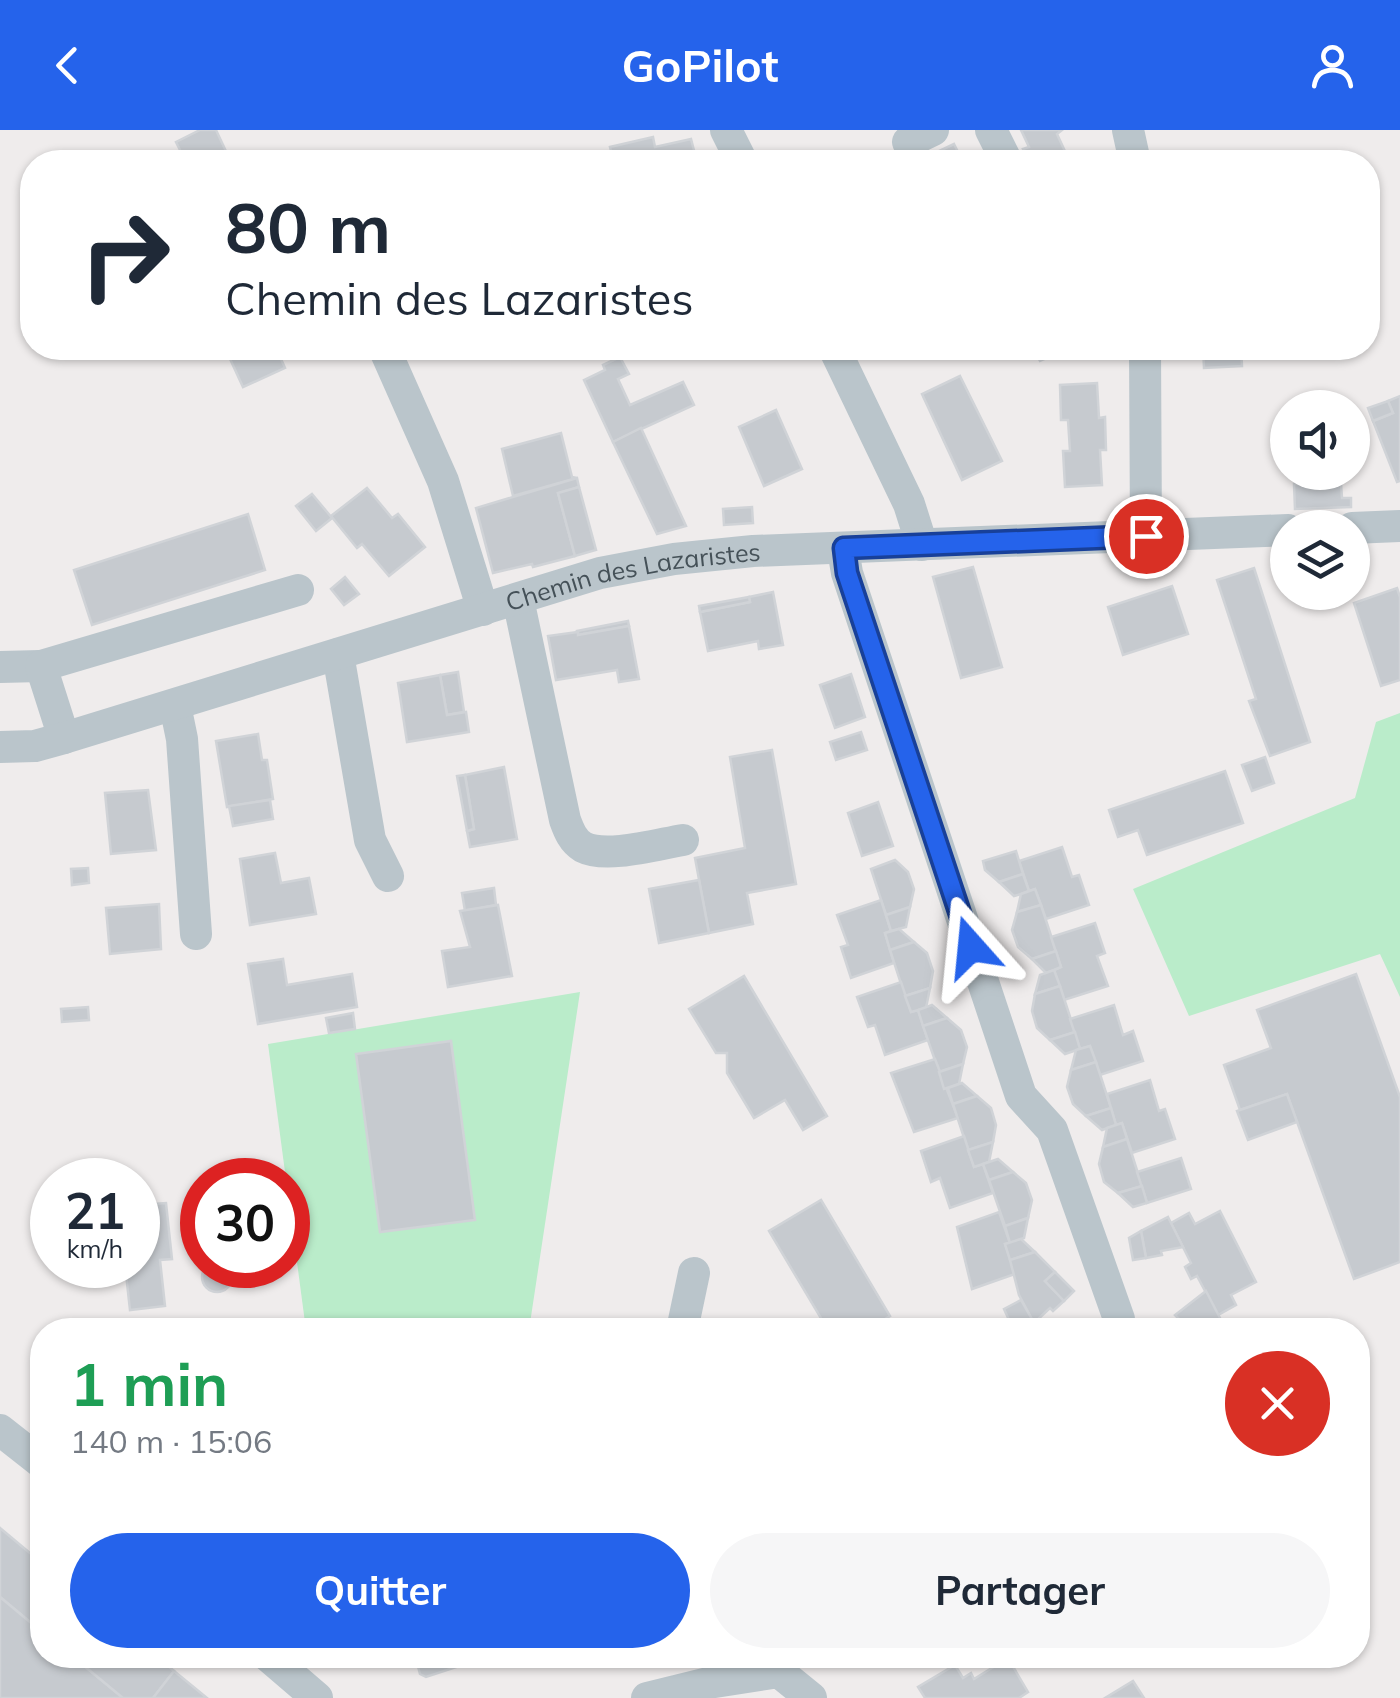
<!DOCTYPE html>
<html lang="fr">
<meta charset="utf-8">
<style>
body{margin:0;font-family:Mulish,sans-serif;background:#f6f6f7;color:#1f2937;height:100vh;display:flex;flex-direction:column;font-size:38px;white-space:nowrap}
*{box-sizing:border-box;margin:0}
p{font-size:32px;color:#747a83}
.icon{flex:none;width:55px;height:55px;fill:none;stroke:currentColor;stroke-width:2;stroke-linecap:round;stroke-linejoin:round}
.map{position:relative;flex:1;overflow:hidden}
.sheet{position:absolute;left:30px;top:1188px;width:1340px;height:350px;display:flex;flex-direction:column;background:#fff;border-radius:40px;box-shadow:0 2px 8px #0004}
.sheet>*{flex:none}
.guide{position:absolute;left:20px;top:20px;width:1360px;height:210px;border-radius:40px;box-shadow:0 2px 8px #0004;background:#fff;color:#1f2937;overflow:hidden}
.fabs{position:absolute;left:1270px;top:260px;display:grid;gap:20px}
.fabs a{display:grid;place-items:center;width:100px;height:100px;border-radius:50%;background:#fff;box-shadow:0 2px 8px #0004;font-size:50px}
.speed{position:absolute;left:30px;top:1028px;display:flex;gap:20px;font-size:50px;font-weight:700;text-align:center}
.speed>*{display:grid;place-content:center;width:130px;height:130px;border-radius:50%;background:#fff;box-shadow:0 2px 8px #0004;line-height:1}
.speed small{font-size:25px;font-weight:400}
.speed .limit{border:15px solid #d22;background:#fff;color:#111}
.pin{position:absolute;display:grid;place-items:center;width:85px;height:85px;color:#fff;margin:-42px;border:5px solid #fff;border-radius:50%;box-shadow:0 2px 10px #0007}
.me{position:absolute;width:110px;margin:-55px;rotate:342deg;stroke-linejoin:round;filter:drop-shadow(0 0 8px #0008)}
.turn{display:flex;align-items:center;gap:35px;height:210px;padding:0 40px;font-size:45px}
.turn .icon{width:130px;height:130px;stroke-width:2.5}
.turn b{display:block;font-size:70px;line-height:85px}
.round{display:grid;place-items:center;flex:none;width:105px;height:105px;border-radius:52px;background:#f6f6f7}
.headline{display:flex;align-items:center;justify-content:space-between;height:170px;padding:0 40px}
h1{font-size:60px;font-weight:700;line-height:75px;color:#1e9e55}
.primary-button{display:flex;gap:20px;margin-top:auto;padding:20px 40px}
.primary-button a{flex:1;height:115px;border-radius:60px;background:#2563eb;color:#fff;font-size:40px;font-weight:700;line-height:115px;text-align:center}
.primary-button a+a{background:#f6f6f7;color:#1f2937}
header{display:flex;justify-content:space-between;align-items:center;height:130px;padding:0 40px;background:#2563eb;color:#fff;font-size:45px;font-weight:700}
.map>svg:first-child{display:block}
.green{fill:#baecca}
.building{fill:#c6cacf;stroke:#d0d3d7;stroke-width:2.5}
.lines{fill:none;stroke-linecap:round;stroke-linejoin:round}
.minor{stroke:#bac5cb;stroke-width:32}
.route-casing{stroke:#184099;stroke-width:25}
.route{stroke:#2563eb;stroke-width:18}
.labels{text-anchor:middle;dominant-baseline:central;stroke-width:8;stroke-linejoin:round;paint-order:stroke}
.street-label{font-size:25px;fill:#455158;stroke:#fff}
</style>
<header><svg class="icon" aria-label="back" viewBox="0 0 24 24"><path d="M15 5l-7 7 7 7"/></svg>GoPilot<svg class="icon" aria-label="person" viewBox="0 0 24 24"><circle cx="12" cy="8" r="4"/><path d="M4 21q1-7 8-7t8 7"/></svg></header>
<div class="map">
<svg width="1400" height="1568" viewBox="0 0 1400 1568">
<rect width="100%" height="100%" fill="#efecec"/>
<g class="green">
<path d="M1400,583V867L1380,824L1189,886L1133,759L1355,668L1376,592Z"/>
<path d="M580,862L529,1200H306L268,914Z"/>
</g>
<g class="building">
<path d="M200,0H216L231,32H186L176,12Z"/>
<path d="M1062,0L1057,4L1070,32L1076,29L1078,32H1030L1023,19L1029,17L1021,0Z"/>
<path d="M653,7L655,17L691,9L697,32H597L613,29L610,17Z"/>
<path d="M954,14L963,32H921L920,30Z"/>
<path d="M225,218H268L269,221L276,218L285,238L243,257Z"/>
<path d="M1033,218H1069L1040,231Z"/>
<path d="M1203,218H1241L1242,236L1204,238Z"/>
<path d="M620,227L629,244L618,249L630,275L683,252L694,275L613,312L584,250L605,240L603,235Z"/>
<path d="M960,246L1002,331L962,350L922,264Z"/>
<path d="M1097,253L1099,288L1105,287L1106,320H1100L1102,355L1065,357L1063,321H1070L1068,290H1061L1060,255Z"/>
<path d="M1400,266V351L1397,352L1373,291L1393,283L1388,271Z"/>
<path d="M1388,271L1393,283L1373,291L1368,278Z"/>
<path d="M776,280L802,339L764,356L739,297Z"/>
<path d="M641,298L686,396L657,404L613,312Z"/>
<path d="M561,303L572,347L577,348L513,366L502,319Z"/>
<path d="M577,348L579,357L558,363L575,426L533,437L532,434L493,443L476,378Z"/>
<path d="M1341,353L1342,368H1351V377L1295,379L1294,354Z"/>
<path d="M579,357L596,420L575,426L558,363Z"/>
<path d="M367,358L392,388L398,384L425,417L389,446L362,414L357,418L331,386Z"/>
<path d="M312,364L332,388L316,401L296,376Z"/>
<path d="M752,377L753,393L724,395L723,379Z"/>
<path d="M248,384L265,440L92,495L74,440Z"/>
<path d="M973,437L1002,537L961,548L933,447Z"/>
<path d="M1254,438L1310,612L1270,626L1249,571L1256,569L1217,450Z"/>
<path d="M345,447L359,464L344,475L331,459Z"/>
<path d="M1172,456L1188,504L1123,525L1108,477Z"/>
<path d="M1397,458L1400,467V550L1381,556L1354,473Z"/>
<path d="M773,462L783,515L759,519L758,511L708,521L700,482L750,472L749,467Z"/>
<path d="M749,467L750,472L700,482L699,476Z"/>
<path d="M628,491L629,496L578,505L577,501Z"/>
<path d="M629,496L639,549L619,552L617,540L556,550L548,506L578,502V505Z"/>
<path d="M458,542L464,582L447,585L440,545Z"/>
<path d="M851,544L865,587L835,598L820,555Z"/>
<path d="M440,545L447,585L466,582L469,602L407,612L398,553Z"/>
<path d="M861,602L867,620L836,630L830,612Z"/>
<path d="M258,604L262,630H267L273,669L227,677L216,611Z"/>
<path d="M772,620L796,754L747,763L753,794L709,803L695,728L745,718L730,627Z"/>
<path d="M1265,627L1274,653L1252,661L1242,635Z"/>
<path d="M504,637L517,709L470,717L467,701L474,699L465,645Z"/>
<path d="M1225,641L1243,693L1147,725L1138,700L1118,707L1109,680Z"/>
<path d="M465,645L474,699L467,701L457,646Z"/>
<path d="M148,660L156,720L111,724L105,663Z"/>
<path d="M270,670L273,689L233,696L229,676Z"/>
<path d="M878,672L893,716L862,726L848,683Z"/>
<path d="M1062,717L1072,747L1079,745L1089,775L1046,789L1035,759L1029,761L1019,731Z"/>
<path d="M1016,721L1023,744L999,752L985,740L983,731Z"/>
<path d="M275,723L281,753L309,748L316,784L250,795L240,729Z"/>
<path d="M895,730L908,742L914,759L910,777L886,785L871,739Z"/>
<path d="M88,738L89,753L72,755L71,739Z"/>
<path d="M1023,744L1029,761L1021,764L1014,766L999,752Z"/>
<path d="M699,750L709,803L659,813L649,759Z"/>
<path d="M494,758L496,775L465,781L462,763Z"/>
<path d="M1035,759L1041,775L1017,782L1021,764Z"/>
<path d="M881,770L891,801L885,803L894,833L851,848L841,817L848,815L837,785Z"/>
<path d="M159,774L161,819L110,824L106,778Z"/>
<path d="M498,775L512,846L448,857L442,821L470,817L460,781Z"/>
<path d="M1041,775L1056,821L1032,829L1018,817L1012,800L1017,782Z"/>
<path d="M910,777L906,797L891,801L886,785Z"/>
<path d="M1095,793L1105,823L1097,826L1108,856L1064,870L1054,840L1061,837L1051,807Z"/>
<path d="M899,799L914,812L890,820L885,803Z"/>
<path d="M914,812L927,823L933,841L930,858L905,866L890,820Z"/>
<path d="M1056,821L1061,837L1054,840L1046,843L1032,829Z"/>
<path d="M283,829L287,855L352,844L357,877L258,894L248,834Z"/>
<path d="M1054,840L1060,856L1035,864L1040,845Z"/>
<path d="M1356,844L1400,967V1132L1354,1149L1287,964L1240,980L1224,935L1271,918L1257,880Z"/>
<path d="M744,846L827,986L803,1000L785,970L754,988L727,943V923H716L689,879Z"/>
<path d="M901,852L911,882L918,880L928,910L885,925L875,895L868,897L857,867Z"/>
<path d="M1060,856L1075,902L1050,910L1037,898L1032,881L1035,864Z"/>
<path d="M930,858L926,878L911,882L905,866Z"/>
<path d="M932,875L947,888L923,896L918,880Z"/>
<path d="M1114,875L1123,905L1133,901L1143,931L1100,945L1090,916L1080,919L1070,889Z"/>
<path d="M88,877L89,890L62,892L61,879Z"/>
<path d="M353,883L355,899L329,903L326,888Z"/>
<path d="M947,888L961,900L967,917L963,934L939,942L923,896Z"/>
<path d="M1075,902L1080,919L1065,924L1050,910Z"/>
<path d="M451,911L475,1090L380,1102L356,924Z"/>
<path d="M1090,916L1096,932L1071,940L1076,920Z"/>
<path d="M935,929L958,988L914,1002L891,943Z"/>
<path d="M1096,932L1111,978L1086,986L1073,974L1067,957L1071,940Z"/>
<path d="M963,934L959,954L944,959L939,942Z"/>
<path d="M1150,950L1159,981L1165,979L1175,1009L1132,1023L1122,993L1116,995L1107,964Z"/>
<path d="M962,953L977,966L953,974L948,958Z"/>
<path d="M1287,964L1297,992L1248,1010L1237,981Z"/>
<path d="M977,966L991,978L996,995L993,1012L968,1020L953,974Z"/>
<path d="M1111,978L1116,995L1102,1000L1086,986Z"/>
<path d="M1122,993L1127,1009L1103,1017L1107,998Z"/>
<path d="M964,1006L974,1037L983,1034L993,1063L950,1078L940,1048L931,1052L921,1021Z"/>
<path d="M1127,1009L1142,1056L1118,1063L1104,1052L1099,1034L1103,1017Z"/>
<path d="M993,1012L989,1032L974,1037L968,1020Z"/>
<path d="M1181,1028L1191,1059L1147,1073L1137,1042Z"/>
<path d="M998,1029L1013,1042L989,1050L983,1034Z"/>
<path d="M1013,1042L1026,1053L1032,1070L1028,1088L1005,1096L989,1050Z"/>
<path d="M1142,1056L1147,1073L1133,1077L1118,1063Z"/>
<path d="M821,1070L890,1186L866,1200H828L769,1101Z"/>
<path d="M166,1073L172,1129L160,1130L165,1176L130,1180L125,1135H138V1075Z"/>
<path d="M1220,1081L1256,1152L1231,1165L1236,1175L1218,1185L1197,1146L1191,1149L1185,1137L1191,1133L1171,1093L1189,1083L1195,1094Z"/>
<path d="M999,1082L1010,1113L1005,1114L1015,1144L972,1159L957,1097Z"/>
<path d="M1168,1087L1183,1117L1161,1121L1162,1125L1146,1128L1141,1101Z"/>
<path d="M1028,1088L1024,1108L1010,1113L1005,1096Z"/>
<path d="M1141,1101L1146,1128L1133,1130L1129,1108Z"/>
<path d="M1021,1109L1035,1122L1010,1130L1005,1114Z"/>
<path d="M1035,1122L1055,1142L1045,1151L1064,1171L1053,1181L1050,1178L1034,1193L1019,1165L1010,1130Z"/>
<circle cx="217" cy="1147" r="15"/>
<path d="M1055,1142L1074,1161L1064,1171L1045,1151Z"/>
<path d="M1206,1161L1221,1190L1202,1200H1190L1175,1185Z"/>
<path d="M1021,1170L1038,1200H989L1009,1190L1004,1179Z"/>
<path d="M0,1398L42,1433V1502L0,1467Z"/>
<path d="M0,1467L42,1502V1525H71L123,1568H0Z"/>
<path d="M71,1525H155L174,1541L153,1568H123Z"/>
<path d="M406,1525H493L426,1547L420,1544L417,1533L409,1535Z"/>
<path d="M1008,1528L1028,1562L1019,1568H925L918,1557L955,1535L963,1548L971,1543L974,1549Z"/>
<path d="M174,1541L207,1568H153Z"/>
<path d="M1133,1551L1144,1568H1105Z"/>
</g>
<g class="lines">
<g class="minor">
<path d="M726,0L742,32"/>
<path d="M991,0L1007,32"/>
<path d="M1128,0L1135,32"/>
<path d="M908,12L933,0"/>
<path d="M384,218L443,351L483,480"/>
<path d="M834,218L909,374L922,415"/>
<path d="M1145,218L1146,406"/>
<path d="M1352,398L1400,396"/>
<path d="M843,419L847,443L1021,966L1052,1000L1119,1189"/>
<path d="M518,469L565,690C569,701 573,711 583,717C606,729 658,714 683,710"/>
<path d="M338,524L370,710L388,746"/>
<path d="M0,537L41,536"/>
<path d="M175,575L182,609L196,804"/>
<path d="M64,608L41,536L298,460"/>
<path id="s1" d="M0,617L35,616L64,608L600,443L674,429L753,421L1288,400"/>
<path d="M682,1200L694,1143"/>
<path d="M0,1300L42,1333"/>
<path d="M267,1525L317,1568"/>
<path d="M647,1568L708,1553L779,1542L811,1568"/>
</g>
</g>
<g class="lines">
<defs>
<path id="route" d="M971,817L847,443L844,418L1146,406"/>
</defs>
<use href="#route" class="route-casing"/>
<use href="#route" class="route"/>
</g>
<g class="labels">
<g class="street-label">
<text stroke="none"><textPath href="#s1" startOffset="658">Chemin des Lazaristes</textPath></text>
</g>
</g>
</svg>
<div class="fabs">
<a><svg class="icon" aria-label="sound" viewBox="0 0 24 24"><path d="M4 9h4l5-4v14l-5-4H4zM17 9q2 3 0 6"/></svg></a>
<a><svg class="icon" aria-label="layers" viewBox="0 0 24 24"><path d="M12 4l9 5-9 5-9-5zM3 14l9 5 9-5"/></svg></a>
</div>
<div class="speed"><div>21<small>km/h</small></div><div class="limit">30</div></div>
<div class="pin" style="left:1146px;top:406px;background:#d93025"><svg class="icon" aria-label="arrive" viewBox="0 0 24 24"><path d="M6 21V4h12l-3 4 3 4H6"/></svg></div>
<svg class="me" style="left:971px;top:817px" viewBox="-20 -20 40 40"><path d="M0-17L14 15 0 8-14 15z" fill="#2563eb" stroke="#fff" stroke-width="4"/></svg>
<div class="guide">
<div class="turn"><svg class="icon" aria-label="right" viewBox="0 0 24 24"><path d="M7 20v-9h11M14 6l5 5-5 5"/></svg><div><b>80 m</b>Chemin des Lazaristes</div></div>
</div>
<section class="sheet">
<div class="headline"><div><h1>1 min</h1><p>140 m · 15:06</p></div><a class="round" style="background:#d93025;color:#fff"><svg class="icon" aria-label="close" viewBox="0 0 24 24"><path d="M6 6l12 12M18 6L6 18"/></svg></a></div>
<div class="primary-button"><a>Quitter</a><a>Partager</a></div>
</section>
</div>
